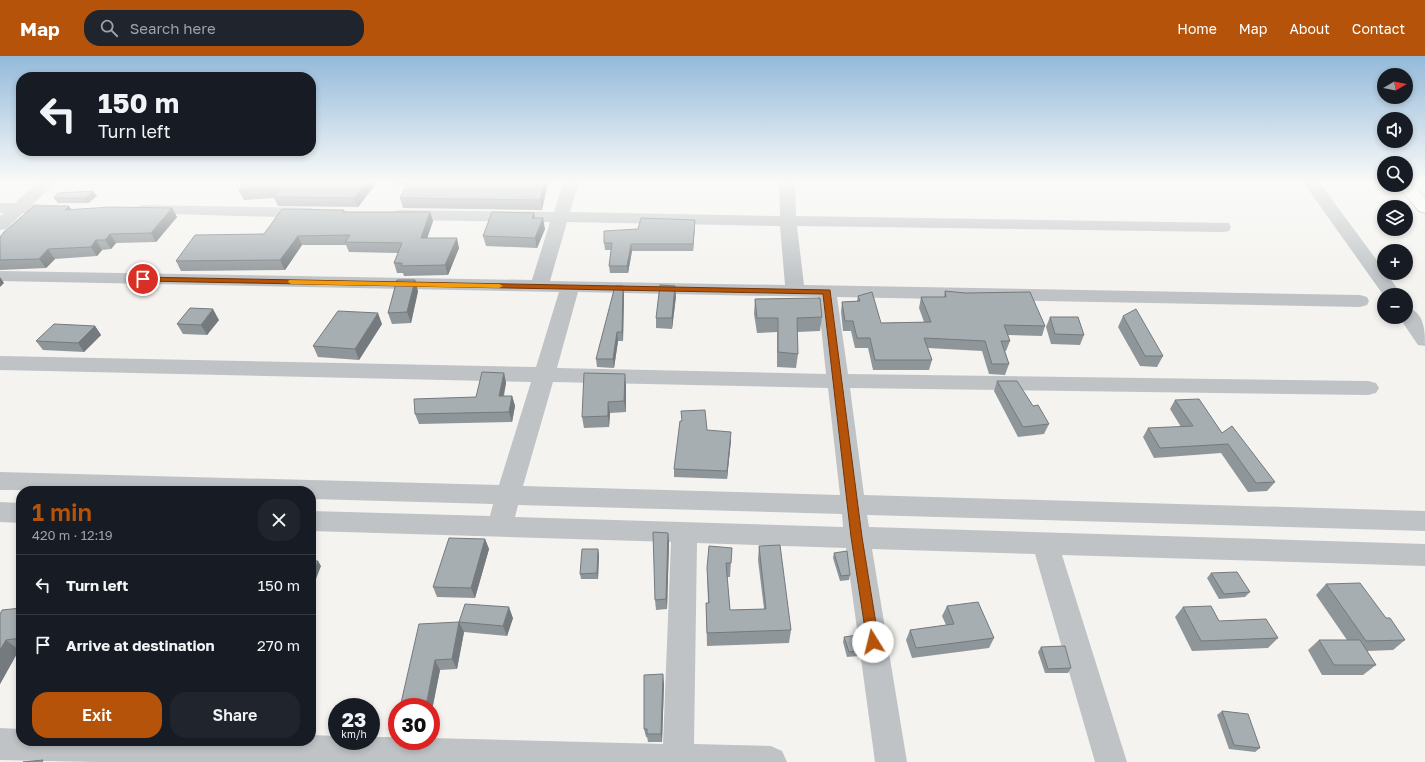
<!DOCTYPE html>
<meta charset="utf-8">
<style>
body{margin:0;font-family:"Golos Text",sans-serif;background:#20242c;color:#f1f3f6;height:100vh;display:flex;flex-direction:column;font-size:15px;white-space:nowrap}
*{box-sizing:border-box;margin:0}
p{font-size:13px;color:#9ea1a6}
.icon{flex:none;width:22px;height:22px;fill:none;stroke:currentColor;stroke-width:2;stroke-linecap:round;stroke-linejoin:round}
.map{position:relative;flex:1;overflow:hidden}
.panel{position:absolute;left:16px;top:430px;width:300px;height:260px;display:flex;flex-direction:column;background:#171b24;border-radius:16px;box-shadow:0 2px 6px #0003}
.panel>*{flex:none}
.banner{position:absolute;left:16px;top:16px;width:300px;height:84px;border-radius:16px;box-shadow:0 2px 6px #0003;background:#171b24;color:#f1f3f6;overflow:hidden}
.needle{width:26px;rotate:80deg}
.controls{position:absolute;left:1377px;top:12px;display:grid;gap:8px}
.controls a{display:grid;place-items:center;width:36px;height:36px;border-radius:50%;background:#171b24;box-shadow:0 2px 6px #0003;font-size:20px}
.speed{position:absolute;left:328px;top:642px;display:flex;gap:8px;font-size:20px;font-weight:700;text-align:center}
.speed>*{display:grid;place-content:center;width:52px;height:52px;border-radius:50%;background:#171b24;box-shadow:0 2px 6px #0003;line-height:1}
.speed small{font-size:10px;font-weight:400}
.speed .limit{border:6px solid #d22;background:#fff;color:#111}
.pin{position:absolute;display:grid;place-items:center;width:34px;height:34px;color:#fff;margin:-17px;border:2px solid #fff;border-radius:50%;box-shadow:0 1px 4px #0007}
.me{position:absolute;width:44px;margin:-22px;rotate:351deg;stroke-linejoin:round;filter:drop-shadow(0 0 3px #0008)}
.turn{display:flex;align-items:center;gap:14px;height:84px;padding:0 16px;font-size:18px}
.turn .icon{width:52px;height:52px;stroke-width:2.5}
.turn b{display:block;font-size:28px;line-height:34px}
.round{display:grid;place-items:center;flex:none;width:42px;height:42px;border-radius:16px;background:#20242c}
.overview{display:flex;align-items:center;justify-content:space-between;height:68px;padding:0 16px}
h1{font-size:24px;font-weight:600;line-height:30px;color:#b45309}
.cta{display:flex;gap:8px;margin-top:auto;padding:8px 16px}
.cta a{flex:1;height:46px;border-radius:16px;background:#b45309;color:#fff;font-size:16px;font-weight:600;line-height:46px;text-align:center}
.cta a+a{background:#20242c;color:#f1f3f6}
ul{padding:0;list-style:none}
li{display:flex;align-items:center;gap:12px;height:60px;padding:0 16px;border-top:1px solid #363941}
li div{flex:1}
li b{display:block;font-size:15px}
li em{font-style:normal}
header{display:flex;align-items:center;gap:24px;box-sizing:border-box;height:56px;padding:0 20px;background:#b45309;color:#fff}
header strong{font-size:19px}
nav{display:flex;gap:22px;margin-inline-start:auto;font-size:14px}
.search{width:280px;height:36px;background:#20242c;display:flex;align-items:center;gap:10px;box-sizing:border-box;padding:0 14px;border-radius:16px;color:#9ea1a6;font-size:15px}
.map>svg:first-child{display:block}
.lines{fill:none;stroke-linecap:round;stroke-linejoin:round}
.highway-casing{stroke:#b0b4b6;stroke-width:2}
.minor{fill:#bfc3c6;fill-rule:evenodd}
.highway{fill:#fff;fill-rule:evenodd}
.wall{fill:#8f9699}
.shaded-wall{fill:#747a7d}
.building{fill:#a6aeb2;stroke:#747a7d}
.route{fill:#b45309;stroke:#753606}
.slow{fill:#f59e0b}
</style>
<header>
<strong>Map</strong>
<div class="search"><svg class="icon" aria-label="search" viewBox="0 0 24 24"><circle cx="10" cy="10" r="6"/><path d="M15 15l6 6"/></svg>Search here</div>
<nav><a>Home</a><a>Map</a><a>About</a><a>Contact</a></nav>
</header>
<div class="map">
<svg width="1425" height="706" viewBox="0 0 1425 706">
<rect width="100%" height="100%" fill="#f4f3f0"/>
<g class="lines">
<defs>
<path id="highway" d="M1406,126H1411L1425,142V157L1419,155L1397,129H1406Z"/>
</defs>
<use href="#highway" class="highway-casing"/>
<g class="minor">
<path d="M38,126H56L33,148L67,150L69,153L67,156L23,157L6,173L0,174V160L4,157H0V147H15Z"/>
<path d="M563,126H579L570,156L780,160L779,126H795L796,160L1229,167L1231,171L1229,175L1223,176L797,170L804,229L1360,239L1367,241L1369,245L1367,249L1360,251L837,241L848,318L1368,325L1376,327L1379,332L1376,337L1368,339L850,332L864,439L1425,455V475L867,459L869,471L1425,488V510L1062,499L1127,706H1095L1035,498L872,493L907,706H875L846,492L697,487L694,688L771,690L782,695L787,706H96L0,704V672L21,673V685H311V679L337,680V685H371V681H397V685H431V682L663,688L671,486L311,475V455L490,460L493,448L311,443V435L0,434V416L499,429L531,326L0,314V300L536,311L559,236L0,225V215L532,224L550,166L401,164L395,163L393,159L395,155L401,154L554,156ZM567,166L780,170L785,229L550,225ZM578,236L818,241L826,318L557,312ZM553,326L828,332L840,439L523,430ZM518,449L842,458L843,471L515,461Z"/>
<path d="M1303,126H1319L1384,214V217H1386L1402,239L1384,240Z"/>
<path d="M143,149L311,152L317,154L319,157L317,160L311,162L137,157L135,154L137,151Z"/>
<path d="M1406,251C1425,256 1425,275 1425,290L1418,289L1399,261H1406Z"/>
<path d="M0,446L21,447V467L0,466Z"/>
</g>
<use href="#highway" class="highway"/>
</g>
<g class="wall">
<path d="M244,126H374L375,129L358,151L278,150L274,142L244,144L239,135Z"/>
<path d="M393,126H547V131L542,154L403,152L400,142L407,129L393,128Z"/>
<path d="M97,140L88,147H58L54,142Z"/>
<path d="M172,152L177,161L156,186L116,187L111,193L102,194L97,200L55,203L46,212L0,214V181L71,153Z"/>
<path d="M344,154L345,156H430L433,165L427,182L459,192L448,219L404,220L403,217H397L394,207L398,197L349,196L346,189H302L285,214L181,215L176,205Z"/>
<path d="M534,157L535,162L545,173L537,192L486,190L483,180Z"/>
<path d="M695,164V170L693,195H632L628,217H610L609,210L611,194H605L604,187L638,173Z"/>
<path d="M418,235L411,267L392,268L388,257Z"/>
<path d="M945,235L1045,270L1042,280L1008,279L1010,285L1006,295H1005L1009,308L1005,319L989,318L982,295L928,292L932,304L929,314H873L868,292H855L851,275H843L841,256L842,246L857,245L858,240L881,267L924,266L919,252L921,241H944Z"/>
<path d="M624,238L623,285H618L614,312L597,311L596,303Z"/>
<path d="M676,240L672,273L656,272V262Z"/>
<path d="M755,243L822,261L820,275L797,276L798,298L796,312L777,311V276L757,277L754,258Z"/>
<path d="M1123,260L1163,300L1157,311L1140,310L1118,271Z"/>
<path d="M1050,261L1084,279L1080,289L1051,288L1046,271Z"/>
<path d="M219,264L207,279L183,278L177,268Z"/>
<path d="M382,268L359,304L318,301L313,290Z"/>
<path d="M95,270L101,279L84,296L43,294L36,285Z"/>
<path d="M504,317L506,327L504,340H512L515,350L512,366L419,368L415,358L476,341Z"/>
<path d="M997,325L1033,350L1049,368L1044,378L1018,381L994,335Z"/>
<path d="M626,329V356L610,357L609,371L584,372L582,361Z"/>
<path d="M1175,344L1222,377L1275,426L1267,435L1248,436L1221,397L1154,402L1143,381L1148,372L1181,371L1170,353Z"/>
<path d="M707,374L731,384L727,423L674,421V413Z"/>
<path d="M668,477L669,487L667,553L656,554L655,544Z"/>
<path d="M485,483L489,493L475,542L437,541L433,531Z"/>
<path d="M759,490L791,574L789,587L707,590L706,547H708L707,512L731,505L730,521H727L730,554L764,553L758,504Z"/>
<path d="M834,497L850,519L849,524L840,525L833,502Z"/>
<path d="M599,498L598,523H581L580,518Z"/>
<path d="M1211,517L1250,536L1245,541L1219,543L1207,522Z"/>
<path d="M1326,528L1386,562L1405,584L1393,594L1367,595L1376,609L1363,619H1322L1308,594L1319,584H1347L1316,539Z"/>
<path d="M947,550L994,582L989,592L912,602L906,584L910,574L946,569L942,560Z"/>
<path d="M1183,551L1219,565L1278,582L1268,592L1192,595L1175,561Z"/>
<path d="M21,552V593L19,594L0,628V558Z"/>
<path d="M513,562L507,580L464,576L457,613L440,614L432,654H431V651H404L401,647L459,566Z"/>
<path d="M844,581L860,595L859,600L847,601L843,586Z"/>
<path d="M1041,591L1071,612L1068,617H1045L1038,596Z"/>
<path d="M664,627L662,686H648L647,681H646L644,673Z"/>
<path d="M1222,655L1260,692L1255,696L1229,693L1217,659Z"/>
</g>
<g class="shaded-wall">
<path d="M367,126H374L375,129L358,151L354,142Z"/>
<path d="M545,126H547V131L542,154L540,144Z"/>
<path d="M93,135L97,140L88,147L85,142Z"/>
<path d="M69,150L75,159L65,154Z"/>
<path d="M172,152L177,161L156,186L151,177Z"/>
<path d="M430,156L433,165L424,192L421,182Z"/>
<path d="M534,157L536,167L532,162Z"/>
<path d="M543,162L545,173L537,192L535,182Z"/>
<path d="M695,164V170L693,195V188Z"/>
<path d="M110,178L116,187L111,193L105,184Z"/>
<path d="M298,180L302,189L285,214L280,204Z"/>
<path d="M457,182L459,192L448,219L445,209Z"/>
<path d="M96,184L102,194L97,200L91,191Z"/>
<path d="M631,188L632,195L628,217L627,210Z"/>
<path d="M48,193L55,203L46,212L39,203Z"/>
<path d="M0,221L4,227L0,231Z"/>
<path d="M415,224L418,235L411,267L407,256Z"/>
<path d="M623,230L624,238L623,285L622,276Z"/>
<path d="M675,230L676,240L672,273V262Z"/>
<path d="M213,253L219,264L207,279L201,269Z"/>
<path d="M378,257L382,268L359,304L355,293Z"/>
<path d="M95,270L101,279L84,296L78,287Z"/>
<path d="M617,276L618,285L614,312L613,303Z"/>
<path d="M504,317L506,327L501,350L499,340Z"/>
<path d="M625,318L626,329V356L624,345Z"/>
<path d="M512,340L515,350L512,366L509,356Z"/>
<path d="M608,346L610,357L609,371L608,360Z"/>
<path d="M731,376V384L727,423V415Z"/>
<path d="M668,477L669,487L667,553L666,543Z"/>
<path d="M485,483L489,493L475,542L471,532Z"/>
<path d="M598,493L599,498L598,523L597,517Z"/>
<path d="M318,505L321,510L311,536V522Z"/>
<path d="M509,551L513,562L507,580L503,570Z"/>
<path d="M459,566L464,576L457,613L452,603Z"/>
<path d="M6,584L19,594L0,628V594Z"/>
<path d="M435,604L440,614L432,654L431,651H430L427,645Z"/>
<path d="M663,618L664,627L662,686L661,678Z"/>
</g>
<g class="building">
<path d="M244,126H367L354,142L274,141L280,132L239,135Z"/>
<path d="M408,126H545L540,144L400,142Z"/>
<path d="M93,135L85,142H54L58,137Z"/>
<path d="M34,150H69L65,154L110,151L172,152L151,177L110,178L105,184H96L91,191L48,193L39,203L0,204V181L4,176Z"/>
<path d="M282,153L344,154L343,156H430L421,182H457L445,209L401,210L402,207H394L402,187L345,186L350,179L298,180L280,204L176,205L195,179L264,178Z"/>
<path d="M492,156L534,157L532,162H543L535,182L483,180Z"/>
<path d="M641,162L695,164L693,188H631L627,210H609L612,187H604V175L638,173Z"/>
<path d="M397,224H415L407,256L388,257Z"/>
<path d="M660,229L675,230L672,262H656Z"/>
<path d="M615,230H623L622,276H617L613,303H596Z"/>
<path d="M945,235L965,237L1030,236L1045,270L1004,269L1010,285H1001L1009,308H992L985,285L924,282L932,304H875L870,282H857L853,265H845L842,246L860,245L858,240L872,236L881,267L931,266L921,241H946Z"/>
<path d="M820,242L822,261L797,262L798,298L778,296V262H757L755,243Z"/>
<path d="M190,252L213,253L201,269L177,268Z"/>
<path d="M1136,253L1163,300H1145L1123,260Z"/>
<path d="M338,255L378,257L355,293L313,290Z"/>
<path d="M1050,261H1078L1084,279L1055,278Z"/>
<path d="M54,268L95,270L78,287L36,285Z"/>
<path d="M482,316L504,317L499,340H512L509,356L415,358L414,343L476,341Z"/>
<path d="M584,317L625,318L624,345L608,346V360L582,361Z"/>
<path d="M997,325H1017L1033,350L1038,349L1049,368L1023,371Z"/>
<path d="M1199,343L1222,377L1232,370L1275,426L1256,427L1228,388L1160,392L1148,372L1193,370L1175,344Z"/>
<path d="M705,354L707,374L731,376L727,415L674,413L680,365H682L681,355Z"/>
<path d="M653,476L668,477L666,543L655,544Z"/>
<path d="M449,482L485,483L471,532L433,531Z"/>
<path d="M780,489L791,574L707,577L706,547H709L707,512L709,490L732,492L731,507H726L730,554L766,553L759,490Z"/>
<path d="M582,493H598L597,517L580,518Z"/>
<path d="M847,495L850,519L841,520L834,497Z"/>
<path d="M311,505H318L311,522Z"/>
<path d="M1237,516L1250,536L1224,538L1211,517Z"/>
<path d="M1360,527L1386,562H1390L1405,584L1366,585L1326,528Z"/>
<path d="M978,546L994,582L916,592L910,574L954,568L947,550Z"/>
<path d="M465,548L509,551L503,570L459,566Z"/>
<path d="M1211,550L1219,565L1266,563L1278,582L1201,585L1183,551Z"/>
<path d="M21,552V582L6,584L0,594V558L2,554Z"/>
<path d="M459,566L452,603L435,604L427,645L401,647L419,568Z"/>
<path d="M858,579L860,595L849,596L844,581Z"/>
<path d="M1319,584H1360L1376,609H1334Z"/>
<path d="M1065,590L1071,612L1048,613L1041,591Z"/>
<path d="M663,618L661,678H647V673H644V619Z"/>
<path d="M1222,655L1248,658L1260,692L1234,689Z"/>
<path d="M43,704L42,706H23Z"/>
</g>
<linearGradient id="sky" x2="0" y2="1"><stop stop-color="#93bada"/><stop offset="0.56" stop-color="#fafaf8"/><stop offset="1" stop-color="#fafaf8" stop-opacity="0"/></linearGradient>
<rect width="1425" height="225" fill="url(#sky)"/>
<path class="route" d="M140,221L830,234L862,481L879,586L877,590L873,592L869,590L867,586L851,481L823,238L143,225L140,224Z"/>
<path class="slow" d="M289,224L499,228L503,230L499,232L291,228L288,226Z"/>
</svg>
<div class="controls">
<a><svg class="needle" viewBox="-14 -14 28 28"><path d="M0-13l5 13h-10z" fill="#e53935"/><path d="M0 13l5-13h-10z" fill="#9ea1a6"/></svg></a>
<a><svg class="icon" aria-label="sound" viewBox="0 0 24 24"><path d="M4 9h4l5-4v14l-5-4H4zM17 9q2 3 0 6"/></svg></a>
<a><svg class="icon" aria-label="search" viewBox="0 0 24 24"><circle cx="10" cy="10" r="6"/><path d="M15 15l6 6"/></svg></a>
<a><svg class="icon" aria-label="layers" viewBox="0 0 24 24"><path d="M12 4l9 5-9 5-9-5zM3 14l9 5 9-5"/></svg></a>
<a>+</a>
<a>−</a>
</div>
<div class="speed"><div>23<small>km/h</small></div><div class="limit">30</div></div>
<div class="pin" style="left:143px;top:223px;background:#d93025"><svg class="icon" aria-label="arrive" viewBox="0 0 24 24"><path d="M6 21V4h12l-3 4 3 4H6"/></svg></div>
<svg class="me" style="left:873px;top:586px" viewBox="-20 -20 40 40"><circle r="19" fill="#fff"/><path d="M0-13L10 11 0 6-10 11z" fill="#b45309"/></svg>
<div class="banner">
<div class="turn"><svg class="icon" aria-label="left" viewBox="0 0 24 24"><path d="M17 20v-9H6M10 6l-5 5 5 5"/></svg><div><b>150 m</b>Turn left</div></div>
</div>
<section class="panel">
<div class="overview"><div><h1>1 min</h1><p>420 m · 12:19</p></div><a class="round"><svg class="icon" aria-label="close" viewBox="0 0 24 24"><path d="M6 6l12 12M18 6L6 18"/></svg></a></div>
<ul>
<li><svg class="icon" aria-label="left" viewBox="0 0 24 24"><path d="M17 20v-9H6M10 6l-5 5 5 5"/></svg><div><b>Turn left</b></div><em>150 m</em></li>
<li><svg class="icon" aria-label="arrive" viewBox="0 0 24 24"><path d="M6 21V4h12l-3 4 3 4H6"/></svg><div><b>Arrive at destination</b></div><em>270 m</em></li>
</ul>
<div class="cta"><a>Exit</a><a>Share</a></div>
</section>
</div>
